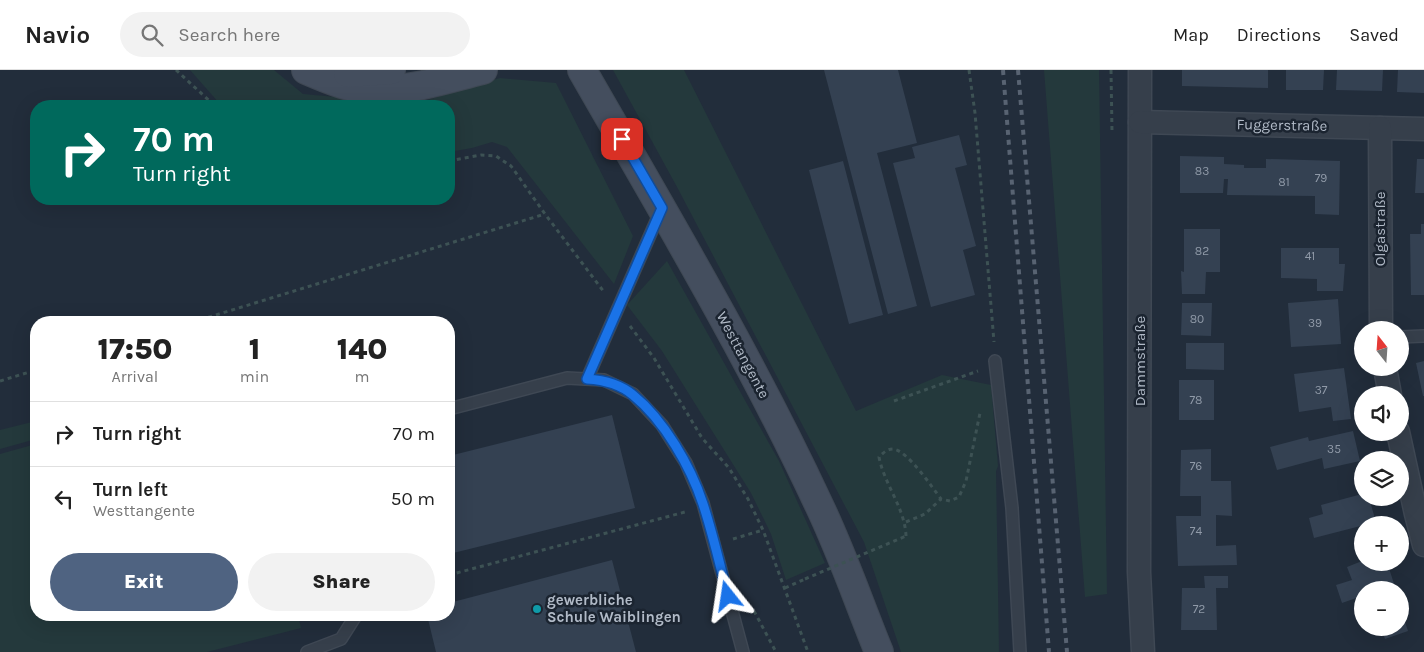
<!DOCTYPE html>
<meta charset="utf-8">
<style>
body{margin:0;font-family:Karla,sans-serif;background:#f2f2f2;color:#222;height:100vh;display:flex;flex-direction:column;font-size:19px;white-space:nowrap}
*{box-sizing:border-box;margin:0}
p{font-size:16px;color:#767676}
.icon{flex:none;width:28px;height:28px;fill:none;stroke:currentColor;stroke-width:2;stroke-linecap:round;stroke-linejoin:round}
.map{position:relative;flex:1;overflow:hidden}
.drawer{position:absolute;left:30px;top:246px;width:425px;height:305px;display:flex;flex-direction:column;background:#fff;border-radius:20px;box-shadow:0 5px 20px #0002}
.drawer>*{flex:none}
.guide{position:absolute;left:30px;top:30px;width:425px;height:105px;border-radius:20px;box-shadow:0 5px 20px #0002;background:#00695c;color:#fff;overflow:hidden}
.needle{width:32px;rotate:343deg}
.fabs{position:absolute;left:1354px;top:251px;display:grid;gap:10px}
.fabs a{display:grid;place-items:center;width:55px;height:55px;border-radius:50%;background:#fff;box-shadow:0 5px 20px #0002;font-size:25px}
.pin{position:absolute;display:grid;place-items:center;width:42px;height:42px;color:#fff;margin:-21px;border-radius:10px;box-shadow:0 2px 8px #0006}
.me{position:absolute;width:55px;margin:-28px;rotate:345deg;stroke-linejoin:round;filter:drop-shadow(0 0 4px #0008)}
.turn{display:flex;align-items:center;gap:18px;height:105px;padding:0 20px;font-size:22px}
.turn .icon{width:65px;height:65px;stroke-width:2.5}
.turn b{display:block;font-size:35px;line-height:42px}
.eta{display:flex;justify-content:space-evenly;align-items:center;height:85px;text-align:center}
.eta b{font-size:30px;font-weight:800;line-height:35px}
.cta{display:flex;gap:10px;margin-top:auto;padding:10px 20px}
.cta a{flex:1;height:58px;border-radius:30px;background:#4f6381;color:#fff;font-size:20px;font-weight:800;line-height:58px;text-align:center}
.cta a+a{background:#f2f2f2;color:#222}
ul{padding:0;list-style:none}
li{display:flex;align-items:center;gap:15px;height:65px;padding:0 20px;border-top:1px solid #e0e0e0}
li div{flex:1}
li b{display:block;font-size:19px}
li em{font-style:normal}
header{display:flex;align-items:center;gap:30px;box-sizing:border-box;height:70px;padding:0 25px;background:#fff;border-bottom:1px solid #e0e0e0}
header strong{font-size:24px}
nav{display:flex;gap:28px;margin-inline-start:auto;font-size:18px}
.search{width:350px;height:45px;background:#f2f2f2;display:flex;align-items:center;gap:12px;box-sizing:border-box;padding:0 18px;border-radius:28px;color:#767676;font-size:19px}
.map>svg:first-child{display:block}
.green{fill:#24393c}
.building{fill:#344152}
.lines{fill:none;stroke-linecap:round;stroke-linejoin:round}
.lane-casing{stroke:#3f4854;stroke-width:14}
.street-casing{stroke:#3f4854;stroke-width:25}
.secondary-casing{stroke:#3f4854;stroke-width:30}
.path{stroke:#3d5254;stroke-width:3;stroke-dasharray:4 4;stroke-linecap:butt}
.lane{stroke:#363f4b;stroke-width:11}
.street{stroke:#363f4b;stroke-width:22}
.secondary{stroke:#444e5e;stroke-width:28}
.rail{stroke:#586372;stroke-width:4;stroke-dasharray:5 5;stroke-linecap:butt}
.path-bridge{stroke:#3d5254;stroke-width:3;stroke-dasharray:4 4;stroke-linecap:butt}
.route-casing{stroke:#114b97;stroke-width:12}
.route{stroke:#1a73e8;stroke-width:9}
.culture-dot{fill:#0f9aa8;stroke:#1b2430;stroke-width:2}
.labels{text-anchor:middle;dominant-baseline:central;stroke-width:5;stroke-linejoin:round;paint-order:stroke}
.number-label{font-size:12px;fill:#909aa8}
.street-label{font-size:15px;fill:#b1bac7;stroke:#1b2430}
.poi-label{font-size:15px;font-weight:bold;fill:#b1bac7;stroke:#1b2430;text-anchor:start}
</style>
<header>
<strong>Navio</strong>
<div class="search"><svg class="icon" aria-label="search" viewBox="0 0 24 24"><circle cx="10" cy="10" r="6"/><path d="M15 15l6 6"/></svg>Search here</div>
<nav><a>Map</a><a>Directions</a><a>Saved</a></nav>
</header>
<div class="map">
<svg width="1424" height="582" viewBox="0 0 1424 582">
<rect width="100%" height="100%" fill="#222d3b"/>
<g class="green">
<path d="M190,0H274L303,24L414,34L500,8L556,13L633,166L614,214L507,77L492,72L472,78L449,82V36H224L220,34Z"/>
<path d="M613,0H684L856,341L942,305L991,315L998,396L996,401L999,582H901L864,472L677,117Z"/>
<path d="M1044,0H1099L1107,524L1085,527Z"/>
<path d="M667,191L779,391L825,493L786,510L771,464L751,423L662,281L627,235Z"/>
<path d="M36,351V369L0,379V360Z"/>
<path d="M36,374V545H298L301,558L207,582H0V384Z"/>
</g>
<g class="building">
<path d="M824,0H898L917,73L877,83L917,236L888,244Z"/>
<path d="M1182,0H1268V18L1182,16Z"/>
<path d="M1286,0H1324L1323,20H1286Z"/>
<path d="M1337,0H1383L1382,21L1336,20Z"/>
<path d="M1398,0H1424V23L1397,22Z"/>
<path d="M959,65L967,95L955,98L976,176L963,180L975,225L931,237L893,93L915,88L912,77Z"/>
<path d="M1180,86L1224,87V94L1244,95V98H1266V89L1340,91L1339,145L1315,144V126L1227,125L1228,109H1224L1223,123H1180Z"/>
<path d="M1417,89H1424V123H1415Z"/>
<path d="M843,91L883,245L849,254L809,100Z"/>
<path d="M1421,154H1424V225H1411L1410,164H1421Z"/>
<path d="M1184,159H1220V202H1206L1205,224H1182L1181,201L1184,202Z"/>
<path d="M1281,178H1339V194H1345L1343,221H1317V209L1281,208Z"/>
<path d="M1338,229L1341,274L1291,277L1288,233Z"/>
<path d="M1182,233H1212L1211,266L1181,265Z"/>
<path d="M1186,273H1224V300L1186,299Z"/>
<path d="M1424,291V326H1423L1416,293Z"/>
<path d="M1344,298L1351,349L1333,351L1331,337L1299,342L1294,304Z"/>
<rect x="1179" y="310" width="35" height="40"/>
<path d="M612,345L635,438L449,484V386Z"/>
<path d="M1353,361L1360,391L1324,399L1322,388L1277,400L1270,377L1308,367L1309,371Z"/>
<path d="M1211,379V411H1231L1232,446L1216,445V476L1236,475L1237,495L1178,496L1176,446H1201V426H1180L1181,380Z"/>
<path d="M1362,424V428H1369L1376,452L1314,468L1309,448L1323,444L1321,435Z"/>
<path d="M1400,470L1405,484L1400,485Z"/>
<path d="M612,490L636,582H436L427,545H449V533Z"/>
<path d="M1362,491L1387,492L1396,520H1362V526L1342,533L1336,515L1352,510L1347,497Z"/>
<path d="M1204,506H1228V518H1216L1217,560H1181L1182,518H1205Z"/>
<path d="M1404,549L1408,561L1385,569L1381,558H1400V551Z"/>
</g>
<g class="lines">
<defs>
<g id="lane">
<path d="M1400,267L1424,266"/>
<path d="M995,291L1012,438L1020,582"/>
<path d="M587,309L661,140"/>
<path d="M449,339L567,308L604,310L633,324L662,355L686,393L703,433L743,582"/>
<path d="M307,582L341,569L355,547L354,545"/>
</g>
<g id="street">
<path d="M1140,0L1139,502L1143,582"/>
<path d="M1140,52L1424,59"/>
<path d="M1380,58L1381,260"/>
<path d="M1385,298L1390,325"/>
<path d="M1398,362L1416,444L1424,475"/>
</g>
<g id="secondary">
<path d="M306,0C329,10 355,21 380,20C415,20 450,8 483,0"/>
<path d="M582,0C664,143 749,285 819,435C842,483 859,533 879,582"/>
<path d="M348,3L391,0"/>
</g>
</defs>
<use href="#lane" class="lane-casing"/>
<use href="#street" class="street-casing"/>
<use href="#secondary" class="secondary-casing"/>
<g class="path">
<path d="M176,0L215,36"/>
<path d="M969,0L975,43L994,272"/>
<path d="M1111,0L1112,62"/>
<path d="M449,91L481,85L496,86L511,96L545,144L604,222"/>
<path d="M193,252L545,144"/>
<path d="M630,256L654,288L702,368L729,398L748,429L763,460L808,582"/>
<path d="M0,311L36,300"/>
<path d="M894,331L978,301"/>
<path d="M906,452L925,444L941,429"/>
<path d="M906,466C905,438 884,414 879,387C883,383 887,379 893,379C907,380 932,417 941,429L950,431L959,427L966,411L980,343"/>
<path d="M733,469L763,460"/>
<path d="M449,505L685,442"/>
<path d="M785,518L805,509"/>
<path d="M754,541L776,582"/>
</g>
<use href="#lane" class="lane"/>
<use href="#street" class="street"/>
<use href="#secondary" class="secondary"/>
<g class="rail">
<path d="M1003,0L1049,582"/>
<path d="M1018,0L1067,582"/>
</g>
<path class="path-bridge" d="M805,509L906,466"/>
</g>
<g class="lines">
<defs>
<path id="route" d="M622,69L662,138L587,309C603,310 620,314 633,325C664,350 691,397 703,434C713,464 720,496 728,526"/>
</defs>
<use href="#route" class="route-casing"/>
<use href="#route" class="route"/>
</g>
<circle class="culture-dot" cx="537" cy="539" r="5"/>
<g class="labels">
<g class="number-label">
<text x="1202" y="101">83</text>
<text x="1321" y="108">79</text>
<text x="1284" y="112">81</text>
<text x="1202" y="181">82</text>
<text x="1310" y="186">41</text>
<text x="1197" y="249">80</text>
<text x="1315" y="253">39</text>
<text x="1321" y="320">37</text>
<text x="1196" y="330">78</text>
<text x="1334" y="379">35</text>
<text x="1196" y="396">76</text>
<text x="1196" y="461">74</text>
<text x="1199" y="539">72</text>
</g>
<g class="street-label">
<text transform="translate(1282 55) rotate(1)">Fuggerstraße</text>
<text transform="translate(1380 159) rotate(-90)">Olgastraße</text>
<text transform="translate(743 285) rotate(62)">Westtangente</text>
<text transform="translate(1140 291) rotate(-90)">Dammstraße</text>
</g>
<g class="poi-label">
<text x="547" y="530">gewerbliche<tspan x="547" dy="17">Schule Waiblingen</tspan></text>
</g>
</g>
</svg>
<div class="fabs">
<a><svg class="needle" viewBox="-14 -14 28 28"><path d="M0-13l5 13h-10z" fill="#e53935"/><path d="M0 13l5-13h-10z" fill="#767676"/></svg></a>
<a><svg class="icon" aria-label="sound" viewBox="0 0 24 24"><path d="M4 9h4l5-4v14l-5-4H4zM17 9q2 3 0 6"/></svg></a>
<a><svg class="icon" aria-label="layers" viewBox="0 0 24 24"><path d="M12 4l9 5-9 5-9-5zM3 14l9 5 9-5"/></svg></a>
<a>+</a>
<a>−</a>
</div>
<div class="pin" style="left:622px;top:69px;background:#d93025"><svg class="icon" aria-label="arrive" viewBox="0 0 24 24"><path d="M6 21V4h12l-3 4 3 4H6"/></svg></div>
<svg class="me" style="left:728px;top:526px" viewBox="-20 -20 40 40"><path d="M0-17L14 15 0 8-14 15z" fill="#1a73e8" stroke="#fff" stroke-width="4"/></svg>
<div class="guide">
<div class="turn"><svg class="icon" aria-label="right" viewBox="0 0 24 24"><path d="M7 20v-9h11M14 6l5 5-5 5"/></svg><div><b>70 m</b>Turn right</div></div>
</div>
<section class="drawer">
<div class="eta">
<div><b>17:50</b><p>Arrival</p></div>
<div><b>1</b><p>min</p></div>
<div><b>140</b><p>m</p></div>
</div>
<ul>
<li><svg class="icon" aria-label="right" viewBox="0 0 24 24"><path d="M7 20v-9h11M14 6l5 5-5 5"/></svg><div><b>Turn right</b></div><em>70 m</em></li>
<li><svg class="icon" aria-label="left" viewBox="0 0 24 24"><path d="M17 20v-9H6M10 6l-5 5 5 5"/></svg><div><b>Turn left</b><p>Westtangente</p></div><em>50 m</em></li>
</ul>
<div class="cta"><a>Exit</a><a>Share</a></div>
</section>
</div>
